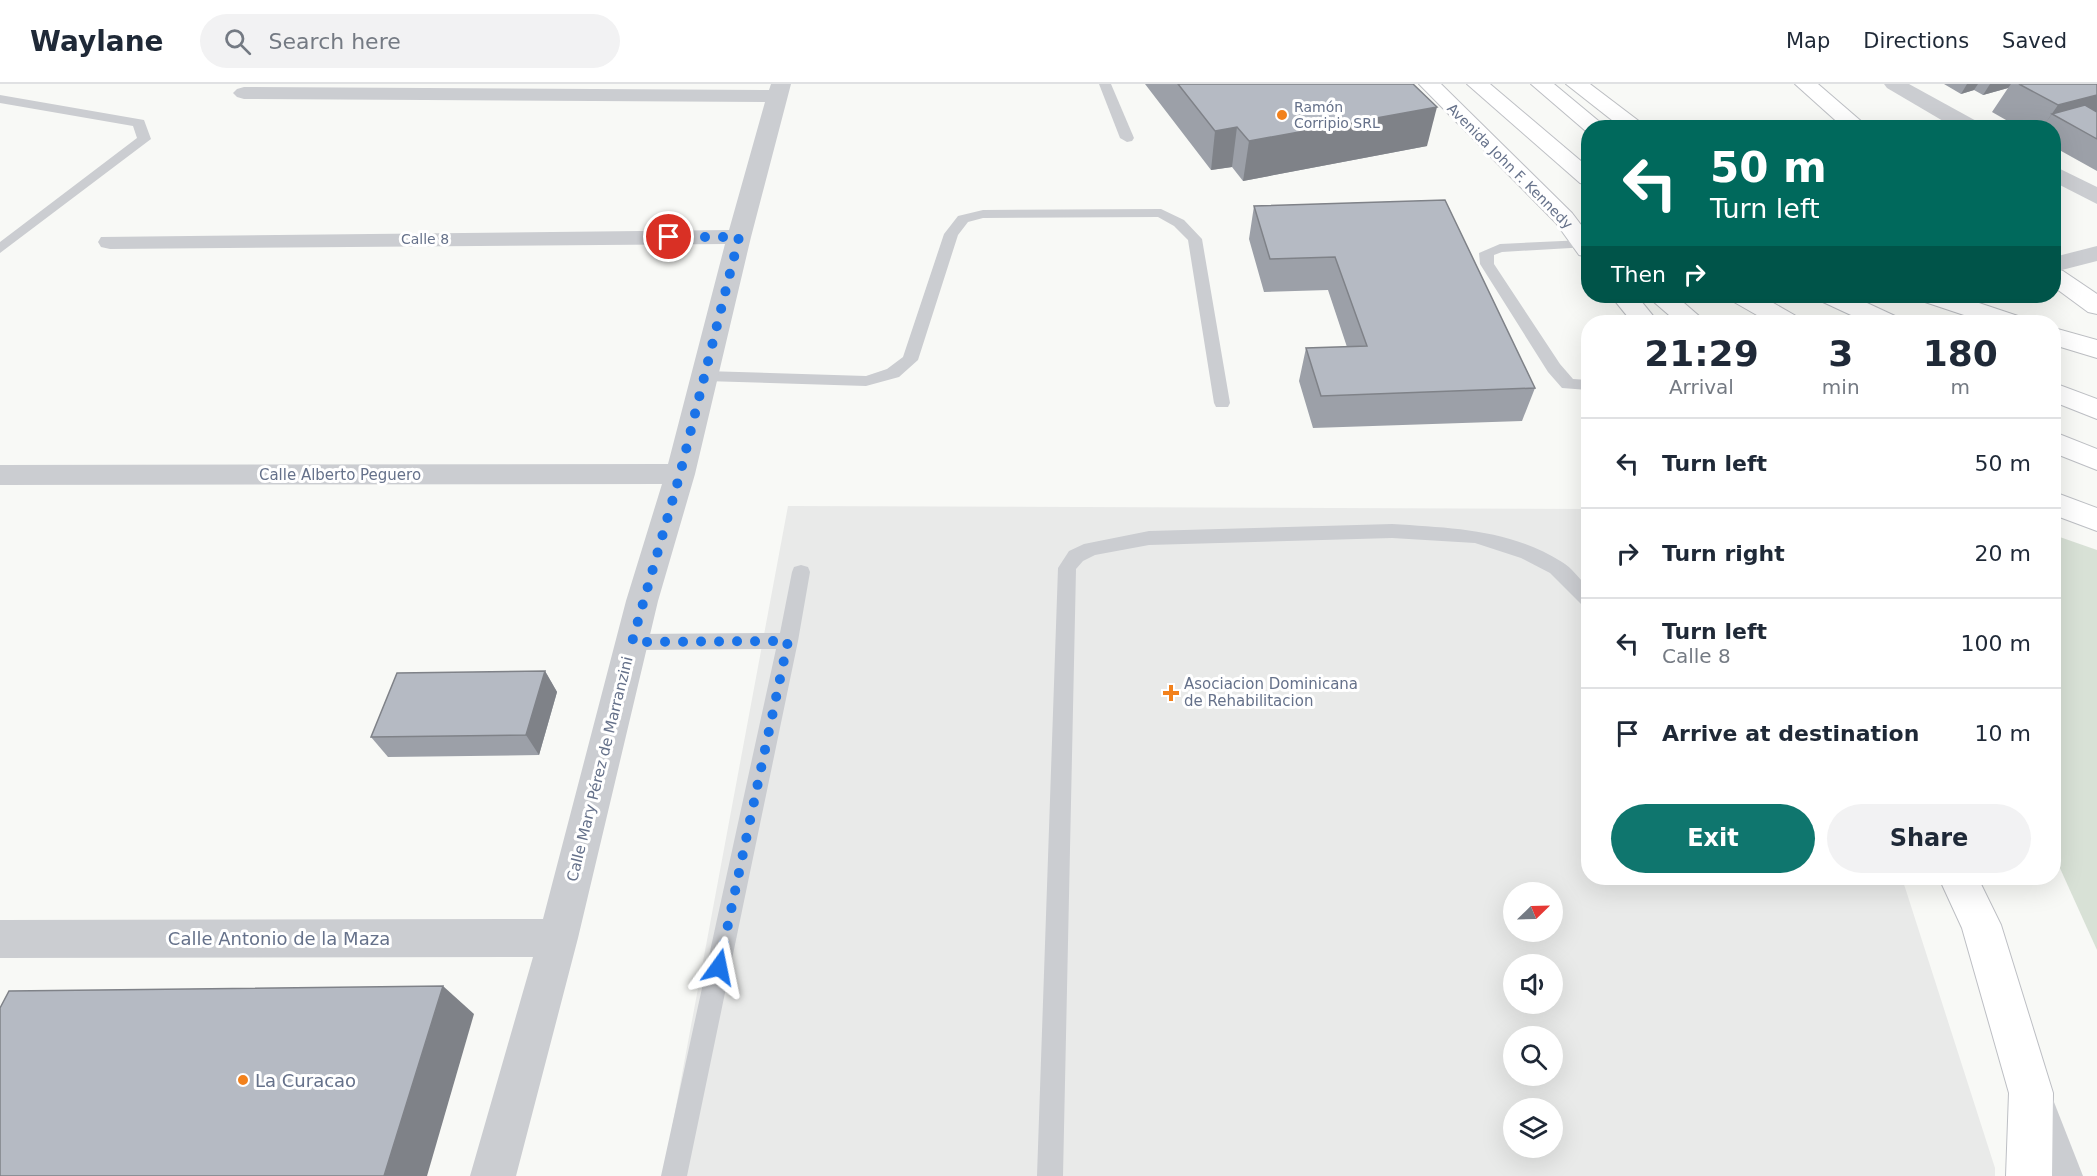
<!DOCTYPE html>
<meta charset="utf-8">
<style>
body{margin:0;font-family:"DejaVu Sans",sans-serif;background:#f2f2f3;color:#1f2937;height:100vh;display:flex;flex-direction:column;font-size:22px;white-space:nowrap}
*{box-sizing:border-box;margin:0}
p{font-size:20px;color:#747a83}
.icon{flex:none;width:33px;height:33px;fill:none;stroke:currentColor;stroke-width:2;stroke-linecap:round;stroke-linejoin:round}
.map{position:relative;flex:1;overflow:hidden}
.sheet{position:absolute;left:1581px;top:231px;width:480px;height:570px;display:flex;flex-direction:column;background:#fff;border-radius:24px;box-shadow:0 6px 24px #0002}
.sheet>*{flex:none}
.hud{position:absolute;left:1581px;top:36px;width:480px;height:183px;border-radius:24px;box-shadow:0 6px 24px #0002;background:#00695c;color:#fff;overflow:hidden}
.needle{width:39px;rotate:67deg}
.controls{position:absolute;left:1503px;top:798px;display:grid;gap:12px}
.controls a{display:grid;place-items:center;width:60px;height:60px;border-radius:50%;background:#fff;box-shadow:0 6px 24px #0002;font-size:30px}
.pin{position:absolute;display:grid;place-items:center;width:51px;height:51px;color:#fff;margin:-26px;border:3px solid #fff;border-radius:50%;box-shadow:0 2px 6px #0007}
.me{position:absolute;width:66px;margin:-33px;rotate:12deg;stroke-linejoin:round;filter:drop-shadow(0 0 4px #0008)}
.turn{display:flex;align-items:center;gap:21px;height:126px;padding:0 30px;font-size:27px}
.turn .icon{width:78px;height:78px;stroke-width:2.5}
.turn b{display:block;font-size:42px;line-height:51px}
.then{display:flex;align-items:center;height:57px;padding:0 30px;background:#0003;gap:12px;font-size:22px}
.eta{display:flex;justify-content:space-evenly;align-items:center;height:102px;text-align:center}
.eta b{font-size:36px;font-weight:700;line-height:42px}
.action{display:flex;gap:12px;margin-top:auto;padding:12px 30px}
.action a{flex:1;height:69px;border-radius:36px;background:#0f766e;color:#fff;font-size:24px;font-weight:700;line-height:69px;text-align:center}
.action a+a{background:#f2f2f3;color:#1f2937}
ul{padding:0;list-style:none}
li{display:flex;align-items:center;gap:18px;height:90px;padding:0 30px;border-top:2px solid #e0e1e3}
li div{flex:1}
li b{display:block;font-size:22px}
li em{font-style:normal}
header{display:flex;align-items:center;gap:36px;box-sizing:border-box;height:84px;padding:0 30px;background:#fff;border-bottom:2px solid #e0e1e3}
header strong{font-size:28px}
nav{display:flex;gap:33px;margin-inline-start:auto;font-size:21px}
.search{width:420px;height:54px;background:#f2f2f3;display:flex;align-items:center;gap:15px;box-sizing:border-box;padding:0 21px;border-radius:33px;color:#747a83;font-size:22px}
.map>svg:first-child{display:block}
.built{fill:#e9eae9;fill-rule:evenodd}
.green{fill:#d8e1d6}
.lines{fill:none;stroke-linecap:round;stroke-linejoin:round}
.primary-casing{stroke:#bdbfc4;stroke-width:2}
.highway-casing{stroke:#bcbec2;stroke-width:2}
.lane{fill:#cbcdd1;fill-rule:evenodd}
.street{fill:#cbcdd1;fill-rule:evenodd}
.primary{fill:#fff;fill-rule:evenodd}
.highway{fill:#fff;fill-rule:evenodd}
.wall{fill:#9ca0a8}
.shaded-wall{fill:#7f8288}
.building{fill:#b5bac3;stroke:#7f8288;stroke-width:1.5}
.route{stroke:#1a73e8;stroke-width:10;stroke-dasharray:0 18}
.poi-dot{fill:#f2811c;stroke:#fff;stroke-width:2}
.labels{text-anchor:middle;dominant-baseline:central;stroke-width:6;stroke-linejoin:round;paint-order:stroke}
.far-poi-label{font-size:14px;fill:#65718a;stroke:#fff;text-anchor:start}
.far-street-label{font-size:14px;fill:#65718a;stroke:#fff}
.street-label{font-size:15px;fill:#65718a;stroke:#fff}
.poi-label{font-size:15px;fill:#65718a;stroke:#fff;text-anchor:start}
.near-street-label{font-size:18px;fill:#65718a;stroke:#fff}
.near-poi-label{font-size:18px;fill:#65718a;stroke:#fff;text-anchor:start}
</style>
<header>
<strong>Waylane</strong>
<div class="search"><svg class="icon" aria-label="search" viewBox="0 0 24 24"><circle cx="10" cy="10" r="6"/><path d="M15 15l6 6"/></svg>Search here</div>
<nav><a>Map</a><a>Directions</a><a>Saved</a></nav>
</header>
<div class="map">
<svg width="2097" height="1092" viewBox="0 0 2097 1092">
<rect width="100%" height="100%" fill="#f8f9f6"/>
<path class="built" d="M788,422L1588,425V794H1902L1995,1084V1092H663ZM1514,808H1552V848H1514ZM1514,880H1552V920H1514ZM1514,952H1552V992H1514ZM1514,1024H1552V1064H1514Z"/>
<path class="green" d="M2054,451L2097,466V866L2054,771Z"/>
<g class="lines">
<defs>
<g id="primary">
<path d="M1419,0H1441L1572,129L1588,150V173L1579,171L1556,139Z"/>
<path d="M1467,0H1490L1588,83V101L1580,99Z"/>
<path d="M1531,0H1554L1607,44H1588V49Z"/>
<path d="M1795,0H1818L1869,44H1844Z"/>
<path d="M2054,184L2063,187L2097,210V230L2088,228L2054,203Z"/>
<path d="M1611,212H1637L1658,238H1632Z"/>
<path d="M1647,212H1676L1706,238H1677Z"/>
<path d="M1731,212H1761L1796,232L1800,238H1769L1734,218Z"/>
<path d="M1819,212H1852L1895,232L1899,238H1866L1823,218Z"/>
<path d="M2054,299L2097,315V335L2054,318Z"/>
<path d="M2054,348L2097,365V386L2054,369Z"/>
<path d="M2054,408L2097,424V447L2054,431Z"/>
<path d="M1939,794H1978L2001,841L2053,1009L2052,1092H2006L2009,1009L1962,844Z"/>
</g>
<g id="highway">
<path d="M1566,0H1590L1648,44H1622Z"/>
<path d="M1922,212H1958L2018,232L2022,238H1985L1925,218Z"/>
<path d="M2054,244L2097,256V274L2054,261Z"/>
</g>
</defs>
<use href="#primary" class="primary-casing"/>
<use href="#highway" class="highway-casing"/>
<g class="lane">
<path d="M1099,0H1111L1134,54L1132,57L1127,58L1120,54Z"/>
<path d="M0,11L144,36L151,55L0,169V158L137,54L133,42L0,19Z"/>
<path d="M1161,125L1184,136L1202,155L1230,319L1228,323H1216L1214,319L1188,156L1174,142L1158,133L983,134L968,138L958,151L918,276L899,293L866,302L705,297L697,292L705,287L866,292L887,285L903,273L944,150L958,132L983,126Z"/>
<path d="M1584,156L1588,157V163L1502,168L1494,171V180L1560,280L1573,295L1588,296V306L1562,304L1548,288L1480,180L1479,169L1500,160Z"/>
<path d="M1392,440C1452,444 1509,445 1562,478C1572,484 1580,495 1588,504V522L1581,520L1550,489L1521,474L1475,459L1392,454L1149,461L1095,471L1083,477L1076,485L1063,1092H1037L1058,484L1069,467L1084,460L1149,447Z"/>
<path d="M801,481L808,483L810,488L798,557L687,1092H661L776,565L632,566L625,564L622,558L625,552L632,550L780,549L792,488L794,483Z"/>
</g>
<g class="street">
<path d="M771,0H791L751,153L695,390L658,517L578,854L516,1092H470L533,873L0,874V836L543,835L626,517L662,400L0,401V381L668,380L725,160L110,165L101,163L98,158L101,153L729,146L765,18L244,15L237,13L233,9L237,5L244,3L769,6Z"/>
<path d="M1884,0H1909L1980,39L1983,44H1955L1887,4Z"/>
<path d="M2054,82L2097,103V120L2054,98Z"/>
<path d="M2097,162V177L2054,188V173Z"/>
<path d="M2037,1006L2052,1013L2083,1092H2037L2015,1028L2022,1013Z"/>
</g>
<use href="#primary" class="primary"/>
<use href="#highway" class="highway"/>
</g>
<g class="wall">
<path d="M1145,0H1413L1427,62L1243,97L1232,83L1211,86Z"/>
<path d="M1944,0H2097V87L2054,63V44H2020L1992,28L2008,4L1983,11L1974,6L1961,10Z"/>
<path d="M1445,116L1535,304L1522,337L1313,344L1299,297L1306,264L1347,263L1328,206L1264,208L1249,155L1254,122Z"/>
<path d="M545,587L557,608L539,671L388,673L371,653Z"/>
</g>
<g class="shaded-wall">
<path d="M1967,0H1978L1974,6L1961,10Z"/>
<path d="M1990,0H2011L2008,4L1983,11Z"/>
<path d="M2097,11V36L2052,30L2042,44L2058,21Z"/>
<path d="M1437,23L1427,62L1243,97L1249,57Z"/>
<path d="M1237,43L1232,83L1211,86L1215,47Z"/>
<path d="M545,587L557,608L539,671L526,651Z"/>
<path d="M443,902L474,930L427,1092H384Z"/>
</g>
<g class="building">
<path d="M1178,0H1413L1437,23L1249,57L1237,43L1215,47Z"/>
<path d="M2019,0H2097V11L2058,21Z"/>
<path d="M2085,21L2097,28V55L2052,30Z"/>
<path d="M1445,116L1535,304L1321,312L1306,264L1367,262L1335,173L1270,175L1254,122Z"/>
<path d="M545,587L526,651L371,653L397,589Z"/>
<path d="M443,902L384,1092H0V924L9,907Z"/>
</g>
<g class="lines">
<path class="route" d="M669,153H739L680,390L632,558L788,557L719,883"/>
</g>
<g class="poi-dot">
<circle cx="1282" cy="31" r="6"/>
<path d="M1168 600h6v6h6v6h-6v6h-6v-6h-6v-6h6z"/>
<circle cx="243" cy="996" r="6"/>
</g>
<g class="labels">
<g class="far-poi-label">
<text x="1294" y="23">Ramón<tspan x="1294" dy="16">Corripio SRL</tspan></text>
</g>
<g class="far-street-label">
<text transform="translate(1510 82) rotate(45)">Avenida John F. Kennedy</text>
<text x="425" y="155">Calle 8</text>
</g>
<g class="street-label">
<text x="340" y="391">Calle Alberto Peguero</text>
<text transform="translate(600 685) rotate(-76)">Calle Mary Pérez de Marranzini</text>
</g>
<g class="poi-label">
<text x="1184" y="600">Asociacion Dominicana<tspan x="1184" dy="17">de Rehabilitacion</tspan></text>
</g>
<g class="near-street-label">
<text x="279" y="854">Calle Antonio de la Maza</text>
</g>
<g class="near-poi-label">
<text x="255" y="996">La Curacao</text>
</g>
</g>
</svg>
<div class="controls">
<a><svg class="needle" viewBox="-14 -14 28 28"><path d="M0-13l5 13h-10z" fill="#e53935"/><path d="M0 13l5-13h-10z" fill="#747a83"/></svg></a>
<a><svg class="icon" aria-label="sound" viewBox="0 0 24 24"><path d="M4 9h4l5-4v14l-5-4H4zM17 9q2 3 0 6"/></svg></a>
<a><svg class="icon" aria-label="search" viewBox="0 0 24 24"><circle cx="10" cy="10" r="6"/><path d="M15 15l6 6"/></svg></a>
<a><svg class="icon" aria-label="layers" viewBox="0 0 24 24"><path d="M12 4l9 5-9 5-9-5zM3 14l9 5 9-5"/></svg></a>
</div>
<div class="pin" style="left:669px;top:153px;background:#d93025"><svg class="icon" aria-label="arrive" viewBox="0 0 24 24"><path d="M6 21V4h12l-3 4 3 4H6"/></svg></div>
<svg class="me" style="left:719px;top:883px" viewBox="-20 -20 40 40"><path d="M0-17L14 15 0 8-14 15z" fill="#1a73e8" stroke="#fff" stroke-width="4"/></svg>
<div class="hud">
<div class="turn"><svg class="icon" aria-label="left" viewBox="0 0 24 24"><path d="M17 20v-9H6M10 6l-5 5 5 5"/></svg><div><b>50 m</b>Turn left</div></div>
<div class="then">Then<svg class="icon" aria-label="right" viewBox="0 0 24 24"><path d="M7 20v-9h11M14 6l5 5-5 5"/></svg></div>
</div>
<section class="sheet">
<div class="eta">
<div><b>21:29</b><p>Arrival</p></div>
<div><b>3</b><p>min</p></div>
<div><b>180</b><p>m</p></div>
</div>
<ul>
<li><svg class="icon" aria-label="left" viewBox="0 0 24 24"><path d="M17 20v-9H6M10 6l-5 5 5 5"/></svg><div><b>Turn left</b></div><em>50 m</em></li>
<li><svg class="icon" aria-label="right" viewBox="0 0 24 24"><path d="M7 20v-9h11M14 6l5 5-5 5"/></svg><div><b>Turn right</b></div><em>20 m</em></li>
<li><svg class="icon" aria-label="left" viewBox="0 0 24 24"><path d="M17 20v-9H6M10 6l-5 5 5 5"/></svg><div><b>Turn left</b><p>Calle 8</p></div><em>100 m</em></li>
<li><svg class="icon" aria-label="arrive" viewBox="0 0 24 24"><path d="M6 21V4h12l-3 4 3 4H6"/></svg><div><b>Arrive at destination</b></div><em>10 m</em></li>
</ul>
<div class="action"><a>Exit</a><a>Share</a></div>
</section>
</div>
